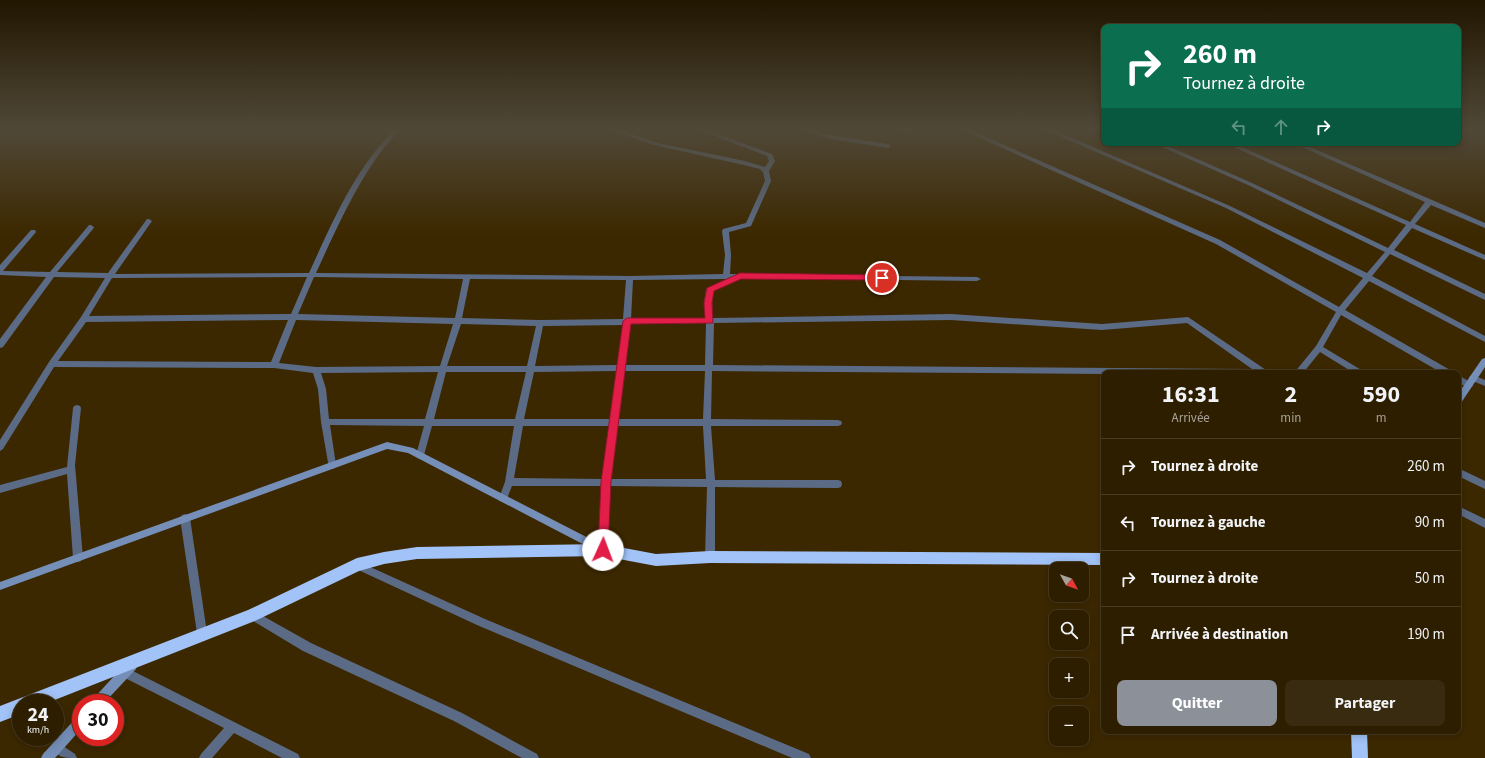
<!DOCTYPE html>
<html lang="fr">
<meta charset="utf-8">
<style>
body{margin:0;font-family:"Source Sans 3",sans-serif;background:#392b0f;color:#f1f3f6;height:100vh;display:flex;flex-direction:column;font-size:15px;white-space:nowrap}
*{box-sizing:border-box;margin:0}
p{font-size:13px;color:#a7a299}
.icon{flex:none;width:22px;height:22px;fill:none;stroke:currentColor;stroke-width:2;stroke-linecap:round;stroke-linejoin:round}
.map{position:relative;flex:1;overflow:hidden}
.sheet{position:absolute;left:1101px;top:370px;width:360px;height:364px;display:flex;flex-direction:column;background:#2d1e00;border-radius:8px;box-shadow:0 2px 10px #0003,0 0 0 1px #483c22}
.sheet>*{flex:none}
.guide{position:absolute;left:1101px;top:24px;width:360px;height:122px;border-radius:8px;box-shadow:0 2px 10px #0003,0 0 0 1px #483c22;background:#0b6e4f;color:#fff;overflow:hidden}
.needle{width:26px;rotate:130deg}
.fabs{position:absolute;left:1049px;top:562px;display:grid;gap:8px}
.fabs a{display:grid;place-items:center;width:40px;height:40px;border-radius:8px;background:#2d1e00;box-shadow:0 2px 10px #0003,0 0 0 1px #483c22;font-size:20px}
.speed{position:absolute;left:12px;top:694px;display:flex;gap:8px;font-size:20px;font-weight:700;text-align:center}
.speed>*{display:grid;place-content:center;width:52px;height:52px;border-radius:50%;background:#2d1e00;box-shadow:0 2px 10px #0003,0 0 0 1px #483c22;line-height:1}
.speed small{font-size:10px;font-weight:400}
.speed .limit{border:6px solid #d22;background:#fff;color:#111}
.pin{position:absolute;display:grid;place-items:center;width:34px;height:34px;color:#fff;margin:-17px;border:2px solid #fff;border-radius:50%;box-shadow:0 1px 4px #0007}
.me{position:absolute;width:44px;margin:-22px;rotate:2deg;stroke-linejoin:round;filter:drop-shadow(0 0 3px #0008)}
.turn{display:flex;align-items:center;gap:14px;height:84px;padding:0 16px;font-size:18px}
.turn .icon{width:52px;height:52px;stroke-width:2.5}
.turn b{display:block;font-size:28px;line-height:34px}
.lanes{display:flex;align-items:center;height:38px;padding:0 16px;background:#0003;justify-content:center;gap:20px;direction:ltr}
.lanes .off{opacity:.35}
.eta{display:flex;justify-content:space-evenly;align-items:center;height:68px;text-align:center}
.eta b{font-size:24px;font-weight:700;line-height:28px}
.cta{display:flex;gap:8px;margin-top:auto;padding:8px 16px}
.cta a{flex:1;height:46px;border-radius:8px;background:#8c9099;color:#fff;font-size:16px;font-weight:700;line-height:46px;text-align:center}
.cta a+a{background:#392b0f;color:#f1f3f6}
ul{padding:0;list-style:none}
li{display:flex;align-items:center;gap:12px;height:56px;padding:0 16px;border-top:1px solid #483c22}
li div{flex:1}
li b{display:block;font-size:15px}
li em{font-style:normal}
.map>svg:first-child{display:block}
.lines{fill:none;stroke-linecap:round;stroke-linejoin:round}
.street{fill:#5b6b86;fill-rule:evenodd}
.secondary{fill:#758fb9;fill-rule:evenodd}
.highway{fill:#a2c3f7;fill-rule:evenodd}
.route{fill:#e11d48;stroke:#92132f}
</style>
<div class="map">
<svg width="1485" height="758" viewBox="0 0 1485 758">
<rect width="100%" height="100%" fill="#3c2800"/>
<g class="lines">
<g class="street">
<path d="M395,129H401C392,139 383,148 375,160C351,195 334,234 316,273L630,276L723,274L725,255L722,231L723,229L746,223L765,181L763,172L760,169L744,165L654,145L609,129H617L658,143L745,161L765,167L769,161L767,156L696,129H704L772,154L775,161L769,171L771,181L751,226L729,232L731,255L730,274L977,277L981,279L977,281L738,278L713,291L712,303L713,318L951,314L1102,324L1188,317L1266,370L1268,373L1104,374L712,371L711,419L838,420L841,421L842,423L841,425L838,426H711L715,480H838L841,481L842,484L841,487L838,488L715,487V557L713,560L710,561L707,560L705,557L707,487L610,486L608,550L606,553L603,554L600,553L598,550L601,486H512L506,501L503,502L500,501L499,498L505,482L514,426H432L424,455L423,458L420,459L417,458L416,455L424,426L330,425L336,465L335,468L332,469L329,468L321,422L318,389L313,373L274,368L54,367L3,449L0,451V440L49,362L81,317L105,278L54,277L3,347L0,348V339L46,277L0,275V265L31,230H35L36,232L3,271L50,272L89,225H91L94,227L93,229L57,272L108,273L147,219H149L152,221L115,274L309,273C332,223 355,168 395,129ZM307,277L291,314L89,316L112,278ZM314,277L463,279L455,318L298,314ZM470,279L626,280L623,319L540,320L462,318ZM727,279L707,288L706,290L704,303L706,318L631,319L633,280ZM288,320L271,362L58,361L86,322ZM296,320L453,324L440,366L316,367L279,363ZM951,320L1102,330L1187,323L1252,369L713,365L714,323ZM706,323L705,365H625L630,324ZM461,324L536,326L527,366H447ZM623,325L617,365L535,366L543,326ZM616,371L610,419H524L534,372ZM624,371H705L703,419H618ZM438,372L425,419H329L326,389L321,373ZM446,372H526L515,419H434ZM523,426H609L602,479L514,478ZM618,426H703L706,479H611Z"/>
<path d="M800,129H809L831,135L888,144L891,146L888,148L830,139Z"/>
<path d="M895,129H904L908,131L905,133Z"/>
<path d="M960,129H968L1220,240L1339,307L1363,278L1226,208L1043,129H1051L1230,206L1367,273L1385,252L1248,185L1153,143H1161L1252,183L1388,248L1406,225L1225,143H1233L1410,222L1425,202L1293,143H1301L1485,223V228L1431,205L1415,224L1485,255V260L1412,228L1394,250L1485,294V300L1390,254L1372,276L1485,336V342L1369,281L1345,310L1452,371L1453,373H1442L1341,315L1323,347L1363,371L1364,373H1354L1320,352L1303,373H1294L1316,346L1336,312L1216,244Z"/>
<path d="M1458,375L1472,383L1473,385L1472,387H1466L1458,382Z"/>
<path d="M1473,375L1485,380V386L1470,380L1469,378L1470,376Z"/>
<path d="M77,405L80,406L81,408L75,465L83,558L81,561L78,562L75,561L73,558L67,474L0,493V485L67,467L73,408L74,406Z"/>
<path d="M1458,468L1485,481V489L1458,476Z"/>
<path d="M1458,506L1485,519V528L1458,514Z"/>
<path d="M185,514L188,515L190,518L207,633L206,636L202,638L198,636L197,633L180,518L182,515Z"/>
<path d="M357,561L485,619L809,754L811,758H792L477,625L354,568L352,565L354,562Z"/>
<path d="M252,610L311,643L462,713L537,754L539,758H522L454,721L303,651L248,618L247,615L248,612Z"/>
<path d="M125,667L298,754L300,758H282L234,733L212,758H199L201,754L224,728L121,676L120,672L121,668Z"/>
<path d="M57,742L75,754L77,758C66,758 56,758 52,747L53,743Z"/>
</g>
<g class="secondary">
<path d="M1485,358V367L1461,403L1458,404V394L1482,359Z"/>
<path d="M387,442L413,448L604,546L606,549L604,552L601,553L598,552L408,453L387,449L0,590V582Z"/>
<path d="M132,660L136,661L137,665L136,669L104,703H92L93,699L128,661Z"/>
<path d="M81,716V729L55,758H41L43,754L77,717Z"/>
</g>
<g class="highway">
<path d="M603,544L656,554L710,551L1104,553V565L710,563L656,566L603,556L417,559L384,564L359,571L257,620L47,703H21V714L0,722V706L248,610L357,558L384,552L417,547Z"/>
<path d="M1351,731H1367L1368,758H1352Z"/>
</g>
</g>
<linearGradient id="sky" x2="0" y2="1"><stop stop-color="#211600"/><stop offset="0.55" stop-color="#504837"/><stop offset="1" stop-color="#504837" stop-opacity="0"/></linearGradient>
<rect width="1485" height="235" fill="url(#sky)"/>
<path class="route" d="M740,273L882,275L886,278L882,280L741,279L714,291L712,303L713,323L631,324L611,482L608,550L607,554L603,555L599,554L598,550L601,482L623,321L627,318H705L704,303L707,288Z"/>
</svg>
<div class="fabs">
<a><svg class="needle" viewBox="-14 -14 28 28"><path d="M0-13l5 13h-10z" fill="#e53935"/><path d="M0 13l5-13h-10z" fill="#a7a299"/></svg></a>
<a><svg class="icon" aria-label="search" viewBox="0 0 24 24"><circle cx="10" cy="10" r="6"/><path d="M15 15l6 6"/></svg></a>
<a>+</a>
<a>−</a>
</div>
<div class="speed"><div>24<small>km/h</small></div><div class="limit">30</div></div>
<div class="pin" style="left:882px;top:278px;background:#d93025"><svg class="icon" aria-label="arrive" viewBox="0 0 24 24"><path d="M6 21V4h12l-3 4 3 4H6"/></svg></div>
<svg class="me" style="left:603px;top:550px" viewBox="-20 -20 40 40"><circle r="19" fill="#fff"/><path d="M0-13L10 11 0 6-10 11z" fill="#e11d48"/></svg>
<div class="guide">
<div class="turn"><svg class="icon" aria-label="right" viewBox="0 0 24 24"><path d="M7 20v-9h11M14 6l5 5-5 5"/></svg><div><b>260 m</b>Tournez à droite</div></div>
<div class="lanes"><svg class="icon off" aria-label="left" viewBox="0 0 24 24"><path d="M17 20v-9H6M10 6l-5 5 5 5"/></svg><svg class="icon off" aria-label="ahead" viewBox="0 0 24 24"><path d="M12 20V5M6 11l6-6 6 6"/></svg><svg class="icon" aria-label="right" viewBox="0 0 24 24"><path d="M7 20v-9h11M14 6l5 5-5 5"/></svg></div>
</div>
<section class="sheet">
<div class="eta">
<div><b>16:31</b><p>Arrivée</p></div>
<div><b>2</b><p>min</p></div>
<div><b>590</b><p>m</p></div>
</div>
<ul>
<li><svg class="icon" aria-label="right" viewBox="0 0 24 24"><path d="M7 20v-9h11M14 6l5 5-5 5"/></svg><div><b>Tournez à droite</b></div><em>260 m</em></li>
<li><svg class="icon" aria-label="left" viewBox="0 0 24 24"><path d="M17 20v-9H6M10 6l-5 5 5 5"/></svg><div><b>Tournez à gauche</b></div><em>90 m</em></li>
<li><svg class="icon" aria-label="right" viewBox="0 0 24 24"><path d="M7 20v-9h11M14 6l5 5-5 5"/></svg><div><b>Tournez à droite</b></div><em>50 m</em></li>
<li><svg class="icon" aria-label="arrive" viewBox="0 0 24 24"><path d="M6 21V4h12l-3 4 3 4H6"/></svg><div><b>Arrivée à destination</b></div><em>190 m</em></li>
</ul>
<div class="cta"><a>Quitter</a><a>Partager</a></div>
</section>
</div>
